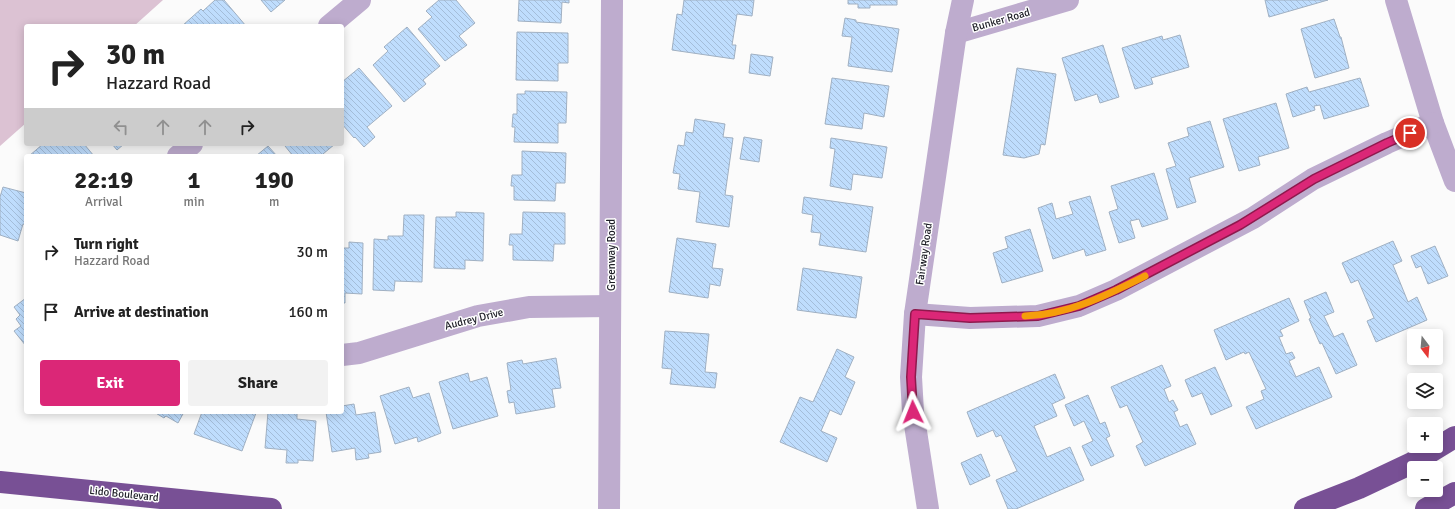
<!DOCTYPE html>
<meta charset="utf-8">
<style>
body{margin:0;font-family:Signika,sans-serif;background:#f2f2f2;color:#222;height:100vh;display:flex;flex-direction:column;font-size:15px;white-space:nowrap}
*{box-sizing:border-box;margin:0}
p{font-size:13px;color:#767676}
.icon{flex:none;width:22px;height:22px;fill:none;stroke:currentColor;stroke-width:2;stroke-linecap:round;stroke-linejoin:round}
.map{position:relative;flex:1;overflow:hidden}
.details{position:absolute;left:24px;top:154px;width:320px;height:260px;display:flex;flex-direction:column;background:#fff;border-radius:4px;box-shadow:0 2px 10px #0003}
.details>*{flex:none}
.hud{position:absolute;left:24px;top:24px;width:320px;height:122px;border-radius:4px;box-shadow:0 2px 10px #0003;background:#fff;color:#222;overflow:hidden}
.needle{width:26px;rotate:164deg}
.buttons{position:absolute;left:1407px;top:329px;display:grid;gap:8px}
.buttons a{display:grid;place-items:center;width:36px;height:36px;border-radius:4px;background:#fff;box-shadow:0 2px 10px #0003;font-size:20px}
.pin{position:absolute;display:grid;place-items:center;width:34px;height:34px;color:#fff;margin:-17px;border:2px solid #fff;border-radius:50%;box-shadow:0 1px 4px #0007}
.me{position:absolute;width:44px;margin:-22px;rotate:358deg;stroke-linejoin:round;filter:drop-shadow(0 0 3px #0008)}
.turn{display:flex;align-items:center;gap:14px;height:84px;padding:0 16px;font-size:18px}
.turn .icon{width:52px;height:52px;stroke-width:2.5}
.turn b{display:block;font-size:28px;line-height:34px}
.lanes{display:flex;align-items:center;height:38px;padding:0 16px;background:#0003;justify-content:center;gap:20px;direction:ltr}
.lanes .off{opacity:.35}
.eta{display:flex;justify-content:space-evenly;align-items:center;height:68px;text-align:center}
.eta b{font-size:24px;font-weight:700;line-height:28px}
.button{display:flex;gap:8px;margin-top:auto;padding:8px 16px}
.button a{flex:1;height:46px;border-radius:4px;background:#db2777;color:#fff;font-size:16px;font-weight:700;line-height:46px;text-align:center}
.button a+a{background:#f2f2f2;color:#222}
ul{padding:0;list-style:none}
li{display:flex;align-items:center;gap:12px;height:60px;padding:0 16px}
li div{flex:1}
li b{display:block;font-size:15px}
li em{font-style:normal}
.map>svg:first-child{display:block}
.green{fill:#dcc2d3}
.building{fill:url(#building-back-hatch);stroke:#a0b0c2}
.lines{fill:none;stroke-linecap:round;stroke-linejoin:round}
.street{stroke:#beacce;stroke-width:22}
.highway{stroke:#785095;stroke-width:22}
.route-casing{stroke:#8e194d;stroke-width:10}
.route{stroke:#db2777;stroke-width:7}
.slow{stroke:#f59e0b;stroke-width:7}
.labels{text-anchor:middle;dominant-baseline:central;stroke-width:3;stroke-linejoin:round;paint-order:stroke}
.street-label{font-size:11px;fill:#1c1d25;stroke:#fff}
</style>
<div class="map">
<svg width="1455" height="509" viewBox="0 0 1455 509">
<defs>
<pattern id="building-back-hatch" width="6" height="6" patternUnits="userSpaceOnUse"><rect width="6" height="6" fill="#bfddfd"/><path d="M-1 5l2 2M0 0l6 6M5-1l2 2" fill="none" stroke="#a4bdd9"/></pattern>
</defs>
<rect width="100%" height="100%" fill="#fbfbfb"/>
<path class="green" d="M0,0H163L134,26H26V123L0,146Z"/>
<g class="building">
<path d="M215,0H224L246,26H182L201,9L203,11Z"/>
<path d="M261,0H285L271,12Z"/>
<path d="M439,0H456L475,23L459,36L467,45L445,61L418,29L432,17L426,11Z"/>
<path d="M519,0H569V3L562,2L561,23L518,21Z"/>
<path d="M684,0H754L752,16L737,14L732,45H736L734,59L672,50L677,14L682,15Z"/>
<path d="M848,0H897V5H870V8H858V4H848Z"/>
<path d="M1265,0H1328L1269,17Z"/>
<path d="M845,18L856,20V22L899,29L892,72L848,66L852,37L842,36Z"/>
<path d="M1334,19L1340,37H1341L1349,68L1315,78L1301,29Z"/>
<path d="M407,27L440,66L423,80L426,84L404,102L373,65L388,51L384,47Z"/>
<path d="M517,32L568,33V63H558V81L516,80Z"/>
<path d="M1180,35L1189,67L1151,78L1153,84L1135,89L1122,48L1162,36L1163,40Z"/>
<path d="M1103,45L1119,97L1100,103L1097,94L1075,101L1062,58Z"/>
<path d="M751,54L773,57L770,76L749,73Z"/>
<path d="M359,68L392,106L367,127L375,137L364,147L355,137L354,138L342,124V82Z"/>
<path d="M1017,68L1056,74L1045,145L1041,144L1039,154L1024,158L1003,155Z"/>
<path d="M832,78L889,86L884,117L864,113L862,129L825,124Z"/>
<path d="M1360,78L1369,106L1324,119L1320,105L1314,106L1315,110L1293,117L1286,94L1307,87L1309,92Z"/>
<path d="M525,91L567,92L566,123H558V143L514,142L515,127H512L513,114H517V94H525Z"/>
<path d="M1276,103L1289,148L1258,157L1260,165L1239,171L1223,119Z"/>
<path d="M695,119L725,124L723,137L733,138L725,195L733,196L729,227L696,222L700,192L678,189L680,174L673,173L678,145L684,146L686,132L693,133Z"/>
<path d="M1210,121L1224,167L1189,178L1196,202L1177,208L1166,169L1176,166L1168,143L1189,136L1187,128Z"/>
<path d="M744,137L762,140L759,162L740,159Z"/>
<path d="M831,138L887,147L882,178L853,174L851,190L830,186L835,149L830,148Z"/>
<path d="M43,144H84L94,156H29Z"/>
<path d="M112,144H124L117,150Z"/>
<path d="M287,144H335L323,154L325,156H293L285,146Z"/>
<path d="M268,146L277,156H256Z"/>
<path d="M522,151L566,153L565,183H556L555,201L514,200V186H511L512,175H522Z"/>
<path d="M1154,173L1168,219L1142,227L1139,219L1130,221L1135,238L1119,243L1109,212L1118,209L1111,186Z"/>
<path d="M3,187L26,193V225L23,224L18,241L0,235V197Z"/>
<path d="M1090,196L1106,250L1086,256L1084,249L1053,259L1038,208L1052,203L1056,219L1073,214L1069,202Z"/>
<path d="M804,197L873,207L866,252L819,245L821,233L811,232L813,215L802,213Z"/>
<path d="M456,212L484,213L483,261L465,260V269L434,268L436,217H456Z"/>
<path d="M523,212L565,213V244H554L553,261L513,260V245H509L510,234H522Z"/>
<path d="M404,215H424L422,282L395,281L394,291L373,290L374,239L388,240V236H403Z"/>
<path d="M1030,229L1043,271L1002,283L993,253L1008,248L1005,237Z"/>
<path d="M677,238L716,244L712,268L723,269L720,286L710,284L708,298L669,292Z"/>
<path d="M1393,241L1402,261L1393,265L1408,302L1417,297L1427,320L1376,342L1367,321L1374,318L1358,280L1351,283L1342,263Z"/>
<path d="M349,242L363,243L362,294L345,293V303H342V248H349Z"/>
<path d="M1435,246L1448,276L1428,284L1421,266L1416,268L1411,256Z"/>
<path d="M803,268L862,277L856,318L797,310Z"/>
<path d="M1326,292L1334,312L1324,316L1334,337L1343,333L1357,365L1336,374L1322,343L1320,344L1309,319L1311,318L1304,301Z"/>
<path d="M26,298V346L14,331L21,326L16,319L20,315L14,307Z"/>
<path d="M1289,298L1299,321L1280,330L1283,336L1279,337L1286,354L1292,352L1295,358L1289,361L1296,377L1319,367L1332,397L1256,429L1246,407L1264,399L1261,391L1266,389L1249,352L1245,354L1244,352L1226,360L1214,330Z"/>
<path d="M665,331L709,334L705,372L717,373L715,388L670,384L672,369L662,368Z"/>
<path d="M837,349L854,357L845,377L855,382L841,415L830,410L821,431L837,438L827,462L780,442L800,397L813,402Z"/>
<path d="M556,358L561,388L552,389L555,407L516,414L514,402L509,403L507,391L511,390L507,363L522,360L523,364Z"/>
<path d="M1162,365L1171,386L1164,389L1169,402L1173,400L1178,410L1174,412L1180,427L1187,424L1196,444L1145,466L1136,446L1143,442L1127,405L1120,408L1111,387Z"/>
<path d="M1215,367L1232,406L1211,415L1202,393L1192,397L1185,380Z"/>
<path d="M468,373L470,382L487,377L498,416L453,429L439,382Z"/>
<path d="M1055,374L1065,398L1052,404L1057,416L1034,426L1047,457L1070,447L1084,480L1016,509H1008L996,480L1017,471L1001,435L996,437L993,430L977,437L967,412Z"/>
<path d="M409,387L413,398L429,393L441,433L418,442L417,437L395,444L380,396Z"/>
<path d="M1088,395L1100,424L1105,422L1110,436L1106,438L1114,456L1091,466L1082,446L1093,441L1084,421L1074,426L1065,405Z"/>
<path d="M354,404L356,415L375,412L381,452L368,454L369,458L356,460L355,448L332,452L326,412H342V406Z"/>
<path d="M154,412H184L178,423L166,416L164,418Z"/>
<path d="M202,412L256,413L242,451L194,434Z"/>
<path d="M268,412H297V419L316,421L313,461L298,460V463H286L287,450L265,448Z"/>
<path d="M981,454L990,476L970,485L961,463Z"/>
</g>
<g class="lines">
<g class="street">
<path d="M1396,0L1433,123L1455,181"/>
<path d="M329,26L360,0"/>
<path d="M956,33L1068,0"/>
<path d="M178,156L192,144"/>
<path d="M915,314L970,318L1038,316L1079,306L1116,290L1253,218L1313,179L1387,143L1433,123"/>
<path d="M342,355L359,353L478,316L529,307L610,306"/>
<path d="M609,509L612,0"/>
<path d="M928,509L913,412L911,377L915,314L956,33L963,0"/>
</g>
<g class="highway">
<path d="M0,482L271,509"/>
<path d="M1305,509L1359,488L1412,463L1455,437"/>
<path d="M1426,509L1455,493"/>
</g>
</g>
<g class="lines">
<defs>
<path id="route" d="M913,412L911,377L915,314L970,318L1038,316L1079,306L1116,290L1240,225L1314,179L1387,143L1410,133"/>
</defs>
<use href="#route" class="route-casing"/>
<use href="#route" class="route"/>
<path class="slow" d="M1025,316C1068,315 1107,295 1145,276"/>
</g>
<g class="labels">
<g class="street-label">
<text transform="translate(1001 20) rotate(-16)">Bunker Road</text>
<text transform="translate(924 254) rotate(-82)">Fairway Road</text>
<text transform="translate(611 255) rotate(-90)">Greenway Road</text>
<text transform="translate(474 319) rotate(-14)">Audrey Drive</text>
<text transform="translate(124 494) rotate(6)">Lido Boulevard</text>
</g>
</g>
</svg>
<div class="buttons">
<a><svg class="needle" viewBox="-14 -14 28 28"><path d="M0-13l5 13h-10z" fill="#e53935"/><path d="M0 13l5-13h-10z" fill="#767676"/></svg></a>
<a><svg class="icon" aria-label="layers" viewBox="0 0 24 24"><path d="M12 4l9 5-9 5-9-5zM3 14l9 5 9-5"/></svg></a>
<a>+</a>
<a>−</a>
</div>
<div class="pin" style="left:1410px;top:133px;background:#d93025"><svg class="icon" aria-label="arrive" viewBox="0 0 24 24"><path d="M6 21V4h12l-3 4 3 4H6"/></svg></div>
<svg class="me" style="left:913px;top:412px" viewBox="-20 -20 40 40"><path d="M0-17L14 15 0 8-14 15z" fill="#db2777" stroke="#fff" stroke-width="4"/></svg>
<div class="hud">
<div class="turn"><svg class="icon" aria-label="right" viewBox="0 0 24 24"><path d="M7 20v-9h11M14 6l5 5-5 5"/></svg><div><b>30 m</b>Hazzard Road</div></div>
<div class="lanes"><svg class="icon off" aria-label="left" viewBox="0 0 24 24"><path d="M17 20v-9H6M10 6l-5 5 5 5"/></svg><svg class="icon off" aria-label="ahead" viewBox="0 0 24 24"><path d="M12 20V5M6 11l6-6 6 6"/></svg><svg class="icon off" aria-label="ahead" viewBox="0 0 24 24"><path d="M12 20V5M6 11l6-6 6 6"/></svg><svg class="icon" aria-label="right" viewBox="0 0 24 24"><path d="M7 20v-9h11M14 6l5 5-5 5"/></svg></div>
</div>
<section class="details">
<div class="eta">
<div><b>22:19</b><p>Arrival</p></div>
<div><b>1</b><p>min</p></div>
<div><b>190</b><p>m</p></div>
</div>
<ul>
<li><svg class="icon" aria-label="right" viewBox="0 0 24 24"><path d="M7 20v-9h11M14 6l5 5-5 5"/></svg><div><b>Turn right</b><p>Hazzard Road</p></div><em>30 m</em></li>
<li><svg class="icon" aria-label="arrive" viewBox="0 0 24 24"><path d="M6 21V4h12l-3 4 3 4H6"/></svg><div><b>Arrive at destination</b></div><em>160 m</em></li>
</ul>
<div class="button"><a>Exit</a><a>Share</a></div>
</section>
</div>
